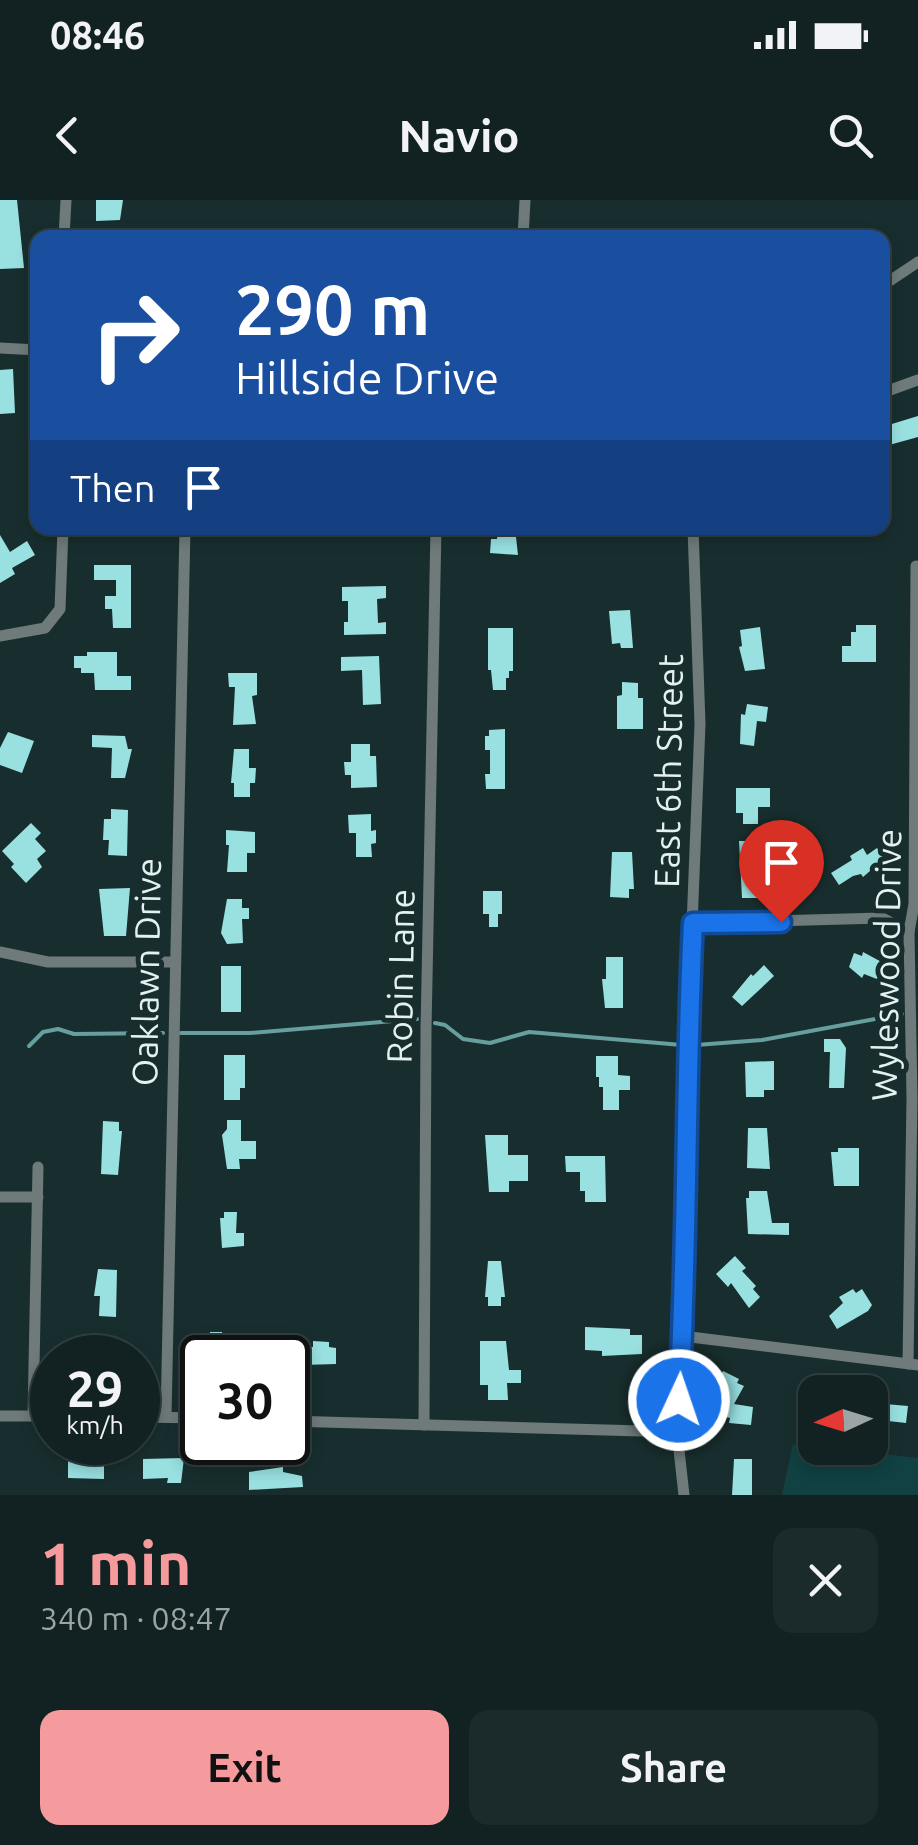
<!DOCTYPE html>
<meta charset="utf-8">
<style>
body{margin:0;font-family:Ubuntu,sans-serif;background:#1b2a2a;color:#f1f3f6;height:100vh;display:flex;flex-direction:column;font-size:38px;white-space:nowrap}
*{box-sizing:border-box;margin:0}
p{font-size:32px;color:#9ca4a5}
.icon{flex:none;width:55px;height:55px;fill:none;stroke:currentColor;stroke-width:2;stroke-linecap:round;stroke-linejoin:round}
.map{position:relative;height:1295px;overflow:hidden}
.details{display:flex;flex-direction:column;background:#122222;flex:1}
.details>*{flex:none}
.banner{position:absolute;left:30px;top:30px;width:860px;height:305px;border-radius:20px;box-shadow:0 5px 15px #0003,0 0 0 2px #313f40;background:#1a4fa0;color:#fff;overflow:hidden}
.needle{width:65px;rotate:266deg}
.tools{position:absolute;left:798px;top:1175px;display:grid;gap:20px}
.tools a{display:grid;place-items:center;width:90px;height:90px;border-radius:20px;background:#122222;box-shadow:0 5px 15px #0003,0 0 0 2px #313f40;font-size:50px}
.speed{position:absolute;left:30px;top:1135px;display:flex;gap:20px;font-size:50px;font-weight:700;text-align:center}
.speed>*{display:grid;place-content:center;width:130px;height:130px;border-radius:50%;background:#122222;box-shadow:0 5px 15px #0003,0 0 0 2px #313f40;line-height:1}
.speed small{font-size:25px;font-weight:400}
.speed .limit{border:5px solid #111;border-radius:15px;background:#fff;color:#111}
.pin{position:absolute;display:grid;place-items:center;width:85px;height:85px;color:#fff;margin:-102px -42px;border-radius:50% 50% 50% 0;rotate:-45deg;box-shadow:0 0 10px #0007}
.pin .icon{rotate:45deg}
.me{position:absolute;width:110px;margin:-55px;rotate:3deg;stroke-linejoin:round;filter:drop-shadow(0 0 8px #0008)}
.turn{display:flex;align-items:center;gap:35px;height:210px;padding:0 40px;font-size:45px}
.turn .icon{width:130px;height:130px;stroke-width:2.5}
.turn b{display:block;font-size:70px;line-height:85px}
.then{display:flex;align-items:center;height:95px;padding:0 40px;background:#0003;gap:20px;font-size:38px}
.round{display:grid;place-items:center;flex:none;width:105px;height:105px;border-radius:20px;background:#1b2a2a}
.summary{display:flex;align-items:center;justify-content:space-between;height:170px;padding:0 40px}
h1{font-size:60px;font-weight:700;line-height:75px;color:#f59b9e}
.cta{display:flex;gap:20px;margin-top:auto;padding:20px 40px}
.cta a{flex:1;height:115px;border-radius:20px;background:#f59b9e;color:#111;font-size:40px;font-weight:700;line-height:115px;text-align:center}
.cta a+a{background:#1b2a2a;color:#f1f3f6}
.status{display:flex;justify-content:space-between;align-items:center;height:70px;padding:0 50px;background:#122222;direction:ltr}
.status svg{height:28px;fill:currentColor}
header{display:flex;justify-content:space-between;align-items:center;height:130px;padding:0 40px;background:#122222;font-size:45px;font-weight:700}
.map>svg:first-child{display:block}
.green{fill:#114142}
.lines{fill:none;stroke-linecap:round;stroke-linejoin:round}
.stream{stroke:#679e9e;stroke-width:4}
.building{fill:#99e0e1}
.minor{stroke:#6f7a7a;stroke-width:11}
.route-casing{stroke:#114b97;stroke-width:25}
.route{stroke:#1a73e8;stroke-width:18}
.labels{text-anchor:middle;dominant-baseline:central;stroke-width:10;stroke-linejoin:round;paint-order:stroke}
.street-label{font-size:35px;fill:#e4f1f1;stroke:#182e2e}
</style>
<div class="status"><b>08:46</b><svg viewBox="0 0 49 12"><path d="M0 12V9h3v3zM5 12V6h3v6zM10 12V3h3v9zM15 12V0h3v12zM26 1h20v11H26zM47 4h2v5h-2z"/></svg></div>
<header><svg class="icon" aria-label="back" viewBox="0 0 24 24"><path d="M15 5l-7 7 7 7"/></svg>Navio<svg class="icon" aria-label="search" viewBox="0 0 24 24"><circle cx="10" cy="10" r="6"/><path d="M15 15l6 6"/></svg></header>
<div class="map">
<svg width="918" height="1295" viewBox="0 0 918 1295">
<rect width="100%" height="100%" fill="#182e2e"/>
<path class="green" d="M793,1244L918,1258V1295H782Z"/>
<g class="lines">
<g class="stream">
<path d="M435,823L445,825L463,839L490,843L529,832L682,845"/>
<path d="M181,833H250L417,819"/>
<path d="M696,845L762,840L902,814"/>
<path d="M29,846L43,832L58,829L74,834L163,833"/>
</g>
</g>
<g class="building">
<path d="M0,0H17L24,68L0,69Z"/>
<path d="M96,0H123L120,20L96,21Z"/>
<path d="M13,169L15,213L0,214V170Z"/>
<path d="M918,216V237L882,247V227Z"/>
<path d="M498,328H515L518,355L490,353L491,339H497Z"/>
<path d="M0,335L10,352L27,341L35,355L12,368L15,374L0,383Z"/>
<path d="M94,365H131V428H113L112,409H105V396H116V380H94Z"/>
<path d="M386,386V398L377,399L378,423L386,422V434L344,435V422H348V401H342V387Z"/>
<path d="M630,410L633,448H621L620,443L612,444L609,411Z"/>
<path d="M856,425H876V462H842V446H851V432H856Z"/>
<path d="M760,427L765,469L745,471L739,447L742,446L740,430Z"/>
<path d="M488,428H513V471H509V478H506V490H493L491,470H488Z"/>
<path d="M87,452H117V476H131V490H95L94,473H81V468H74V456H87Z"/>
<path d="M379,456L381,504L363,505L362,470L341,471V457Z"/>
<path d="M228,473H257V495L252,496L256,524L233,525L235,487H229Z"/>
<path d="M622,482L638,483V498H643V529H617V496L622,495Z"/>
<path d="M747,504L768,507L766,522L757,521L754,546L740,544L741,514L745,515Z"/>
<path d="M505,529V589H486L485,574H490V550H485V536H489V530Z"/>
<path d="M8,532L34,541L22,573L0,565V548Z"/>
<path d="M92,535L125,536L128,549H132L125,578H111L112,548L92,547Z"/>
<path d="M351,544H370V556H376L377,587L351,588V575H345L344,562H351Z"/>
<path d="M234,549H249V568H256L255,583H250V597H234V583H231Z"/>
<path d="M736,588H770V607H758V624H743V613H736Z"/>
<path d="M111,609L128,610L127,656L108,655L109,640H103L104,619H111Z"/>
<path d="M371,614V631L376,630V643L371,644L372,657H356V633H349L348,615Z"/>
<path d="M31,623L41,633L35,639L46,651L37,659L42,667L26,683L11,667L14,664L2,651Z"/>
<path d="M226,630L255,632V653H247V672H227L229,645H226Z"/>
<path d="M739,641H762V654H757V673H794V684H757L758,698H742Z"/>
<path d="M863,648L867,655L877,648L884,659L863,677L861,674L853,676L839,685L831,673L852,660L850,656Z"/>
<path d="M612,652H632L634,689H629V698L610,697Z"/>
<path d="M130,688L126,736H104L99,689Z"/>
<path d="M483,691H502V714H498V727H489V714H483Z"/>
<path d="M227,699H242V708H249V719H242L243,743L227,744L221,733Z"/>
<path d="M863,752L889,766L882,781L864,774L862,778L849,767L854,753L862,756Z"/>
<path d="M606,757H623V808H605L602,779H606Z"/>
<path d="M764,765L774,776L742,806L732,797L751,774L753,776Z"/>
<rect x="221" y="766" width="20" height="46"/>
<path d="M824,839H840L846,848L844,888H829L830,852H824Z"/>
<path d="M224,855H245V888H240V900H224Z"/>
<path d="M596,856H618V875L630,876V890H619V910H603V887H599V877H596Z"/>
<path d="M774,861V890H764V897H746L745,862Z"/>
<path d="M227,920H241V941H256V959H239L240,969H227L222,935L227,929Z"/>
<path d="M103,921L119,922V931H122L118,975L101,974Z"/>
<path d="M748,928H767L770,969L747,968Z"/>
<path d="M485,935H508V955H528V981H509V992H489Z"/>
<path d="M838,948H859V986H834L831,952H838Z"/>
<path d="M565,956H605L606,1002H585V991H580V972H566Z"/>
<path d="M749,991H767L772,1023H789V1035L748,1034L746,998H749Z"/>
<path d="M224,1012H237L236,1033H244V1046L222,1048L220,1018H224Z"/>
<path d="M735,1056L746,1068L742,1071L756,1086L753,1089L760,1097L749,1108L731,1083L728,1087L716,1074Z"/>
<path d="M488,1061H501L505,1097H501V1106H488V1097H485Z"/>
<path d="M98,1069L117,1070L116,1117L99,1116L100,1096H94Z"/>
<path d="M853,1089L856,1093L862,1089L872,1105L868,1111L837,1129L829,1116L843,1103L839,1097Z"/>
<path d="M585,1127L630,1129V1135H642V1154L602,1156V1151L585,1150Z"/>
<path d="M210,1132H222V1140H247V1145H261V1158H210Z"/>
<path d="M313,1141L329,1142V1147L336,1148V1164L303,1165L304,1146L313,1147Z"/>
<path d="M480,1141H506L509,1170H521V1183H507L508,1200H488V1185H480Z"/>
<path d="M723,1171L739,1179L737,1183L744,1186L734,1204L753,1207L751,1225L729,1223L730,1218L726,1217L727,1205L711,1193Z"/>
<path d="M876,1199L886,1200L885,1204L908,1206L906,1223L870,1219V1202H876Z"/>
<path d="M184,1258L181,1283H167L168,1278L143,1279V1259Z"/>
<path d="M734,1259H752V1295H732Z"/>
<path d="M68,1261H104V1279L68,1278Z"/>
<path d="M283,1267V1272L302,1276L303,1287L249,1290V1272Z"/>
</g>
<g class="lines">
<g class="minor">
<path d="M64,38L66,0"/>
<path d="M523,38L525,0"/>
<path d="M882,86L918,62"/>
<path d="M0,148L38,150"/>
<path d="M882,193L918,180"/>
<path d="M0,436L45,428L60,409L63,328"/>
<path d="M693,723L882,718L909,732"/>
<path d="M0,752L48,762H173"/>
<path d="M0,997H38"/>
<path d="M682,1136L918,1165"/>
<path d="M908,1164L912,898L909,732L914,704L916,366"/>
<path d="M0,1216H52"/>
<path d="M33,1216L38,967"/>
<path d="M138,1217L202,1218"/>
<path d="M166,1217L185,328"/>
<path d="M288,1221L677,1232"/>
<path d="M424,1225L426,829L436,328"/>
<path d="M684,1295L677,1232L687,1036V852L700,524L693,328"/>
</g>
</g>
<g class="lines">
<defs>
<path id="route" d="M679,1200C688,1041 685,882 693,723L781,722"/>
</defs>
<use href="#route" class="route-casing"/>
<use href="#route" class="route"/>
</g>
<g class="labels">
<g class="street-label">
<text transform="translate(668 571) rotate(-89)">East 6th Street</text>
<text transform="translate(886 765) rotate(-89)">Wyleswood Drive</text>
<text transform="translate(146 772) rotate(-89)">Oaklawn Drive</text>
<text transform="translate(400 776) rotate(-89)">Robin Lane</text>
</g>
</g>
</svg>
<div class="tools">
<a><svg class="needle" viewBox="-14 -14 28 28"><path d="M0-13l5 13h-10z" fill="#e53935"/><path d="M0 13l5-13h-10z" fill="#9ca4a5"/></svg></a>
</div>
<div class="speed"><div>29<small>km/h</small></div><div class="limit">30</div></div>
<div class="pin" style="left:781px;top:722px;background:#d93025"><svg class="icon" aria-label="arrive" viewBox="0 0 24 24"><path d="M6 21V4h12l-3 4 3 4H6"/></svg></div>
<svg class="me" style="left:679px;top:1200px" viewBox="-20 -20 40 40"><circle r="17" fill="#1a73e8" stroke="#fff" stroke-width="3"/><path d="M0-11L8 9 0 5-8 9z" fill="#fff"/></svg>
<div class="banner">
<div class="turn"><svg class="icon" aria-label="right" viewBox="0 0 24 24"><path d="M7 20v-9h11M14 6l5 5-5 5"/></svg><div><b>290 m</b>Hillside Drive</div></div>
<div class="then">Then<svg class="icon" aria-label="arrive" viewBox="0 0 24 24"><path d="M6 21V4h12l-3 4 3 4H6"/></svg></div>
</div>
</div>
<section class="details">
<div class="summary"><div><h1>1 min</h1><p>340 m · 08:47</p></div><a class="round"><svg class="icon" aria-label="close" viewBox="0 0 24 24"><path d="M6 6l12 12M18 6L6 18"/></svg></a></div>
<div class="cta"><a>Exit</a><a>Share</a></div>
</section>
